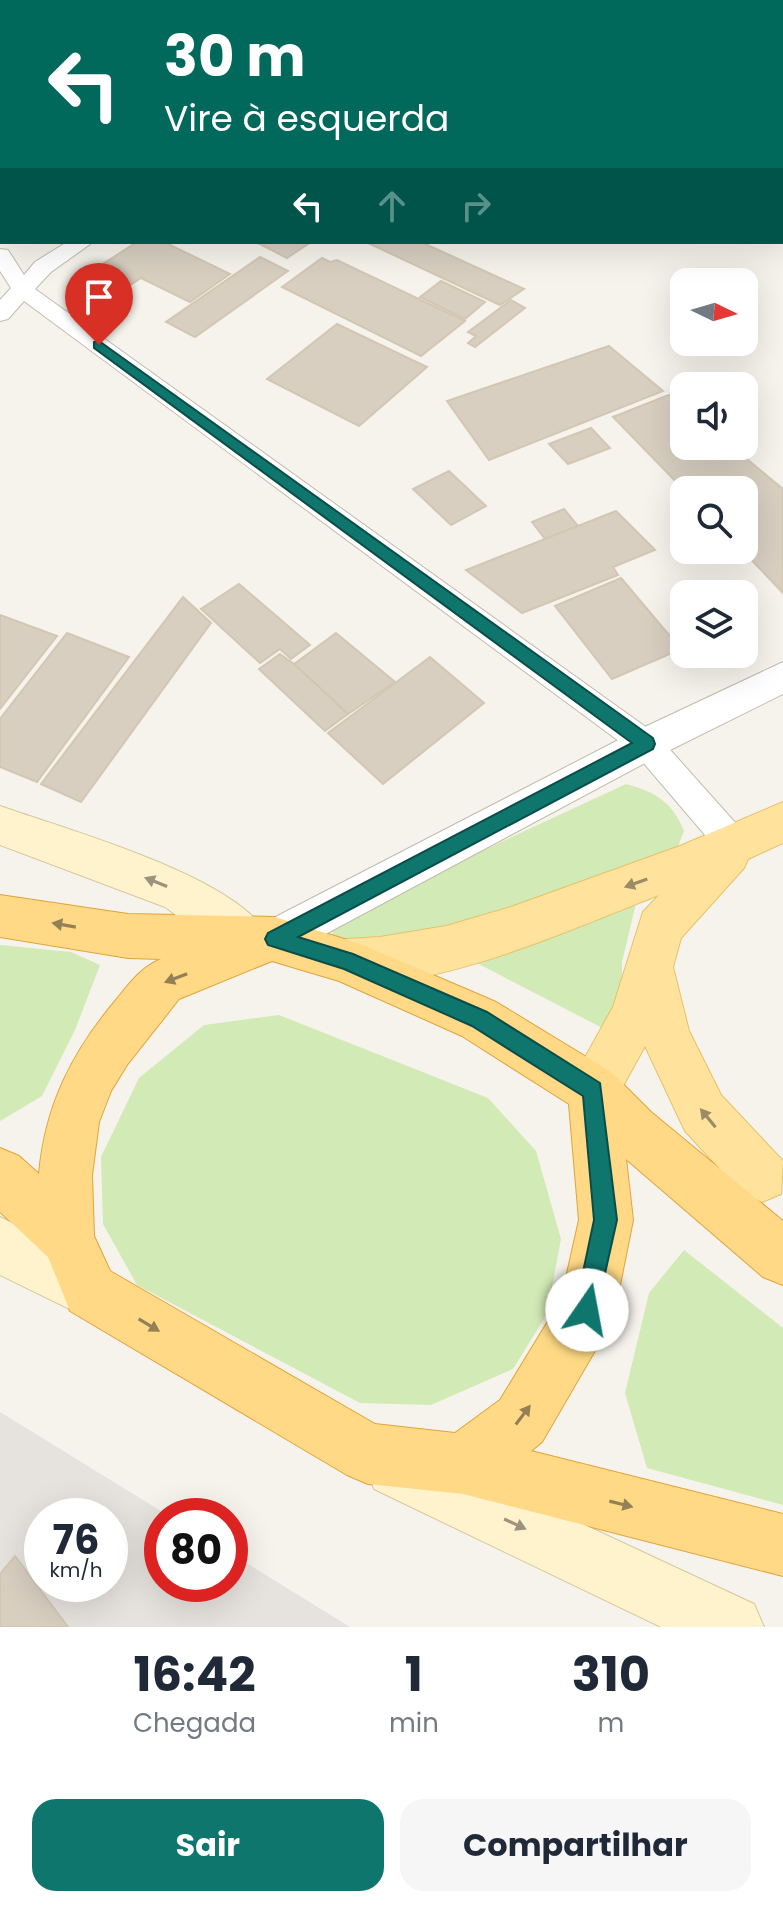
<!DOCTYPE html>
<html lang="pt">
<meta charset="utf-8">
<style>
body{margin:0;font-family:Poppins,sans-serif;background:#f6f6f7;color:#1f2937;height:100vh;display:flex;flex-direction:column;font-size:30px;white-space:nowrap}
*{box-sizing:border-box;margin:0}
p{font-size:26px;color:#747a83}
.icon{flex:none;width:44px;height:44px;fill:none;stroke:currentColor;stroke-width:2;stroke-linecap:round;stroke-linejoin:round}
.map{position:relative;height:1627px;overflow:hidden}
.panel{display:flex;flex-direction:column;background:#fff;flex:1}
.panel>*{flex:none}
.top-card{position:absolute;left:0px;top:0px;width:784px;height:244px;box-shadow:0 8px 32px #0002;background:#00695c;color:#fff;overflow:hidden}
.needle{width:52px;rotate:95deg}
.controls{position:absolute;left:670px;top:268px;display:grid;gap:16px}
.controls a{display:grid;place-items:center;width:88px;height:88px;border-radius:16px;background:#fff;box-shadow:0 8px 32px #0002;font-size:40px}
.speed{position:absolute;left:24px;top:1498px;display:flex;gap:16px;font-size:40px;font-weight:700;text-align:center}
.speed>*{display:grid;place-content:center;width:104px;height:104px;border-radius:50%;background:#fff;box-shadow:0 8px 32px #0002;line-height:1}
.speed small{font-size:20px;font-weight:400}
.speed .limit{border:12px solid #d22;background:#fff;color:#111}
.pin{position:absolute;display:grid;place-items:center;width:68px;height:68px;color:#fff;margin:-82px -34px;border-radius:50% 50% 50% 0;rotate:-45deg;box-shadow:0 0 8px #0007}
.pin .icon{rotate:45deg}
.me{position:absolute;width:88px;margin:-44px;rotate:12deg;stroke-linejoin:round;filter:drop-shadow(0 0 6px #0008)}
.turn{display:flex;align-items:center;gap:28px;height:168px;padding:0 32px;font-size:36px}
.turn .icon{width:104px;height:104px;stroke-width:2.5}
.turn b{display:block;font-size:56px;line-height:68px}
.lanes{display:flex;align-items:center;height:76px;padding:0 32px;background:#0003;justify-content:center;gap:40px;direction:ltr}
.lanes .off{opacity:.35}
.eta{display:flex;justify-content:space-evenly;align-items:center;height:136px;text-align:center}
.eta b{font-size:48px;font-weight:700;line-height:56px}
.button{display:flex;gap:16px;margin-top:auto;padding:16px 32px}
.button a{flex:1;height:92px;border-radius:24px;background:#0f766e;color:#fff;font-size:32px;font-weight:700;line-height:92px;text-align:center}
.button a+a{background:#f6f6f7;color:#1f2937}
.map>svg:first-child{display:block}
.industrial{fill:#e6e2dd;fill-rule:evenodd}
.green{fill:#d2eab5}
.building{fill:#d8cfc1;stroke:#d3c7b4;stroke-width:2}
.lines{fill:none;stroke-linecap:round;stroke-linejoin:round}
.minor-casing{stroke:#c2bbae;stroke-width:2}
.tertiary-casing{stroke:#c2bbae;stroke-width:2}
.secondary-casing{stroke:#d6c79b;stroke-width:2}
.primary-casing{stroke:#e6c16a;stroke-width:2}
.trunk-casing{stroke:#e0a43c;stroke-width:2}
.minor{fill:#fff;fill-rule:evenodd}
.tertiary{fill:#fff;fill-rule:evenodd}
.secondary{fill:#fff3cd;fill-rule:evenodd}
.primary{fill:#ffe39c;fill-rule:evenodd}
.trunk{fill:#ffd985;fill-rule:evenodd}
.oneway{fill:#9c937c}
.oneway2{fill:#9c8c66}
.oneway3{fill:#938057}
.route{fill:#0f766e;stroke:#0a4d48;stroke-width:2}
</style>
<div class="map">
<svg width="783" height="1627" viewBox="0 0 783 1627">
<rect width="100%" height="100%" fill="#f6f3ec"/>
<path class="industrial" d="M0,1412L169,1516H162V1584H230V1553L350,1627H0ZM42,1516H110V1584H42Z"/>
<g class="green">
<path d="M150,0H432L147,2Z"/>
<path d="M626,784C656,792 672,802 684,831L677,849L494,923L355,950L333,934L327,923Z"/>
<path d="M640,886L622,962V1019L612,1033L473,961Z"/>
<path d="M0,945L71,952L100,965L75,1030L42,1096L0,1121Z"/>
<path d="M279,1015L488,1098L536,1151L561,1239L547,1314L513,1369L431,1405L360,1403L137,1285L103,1224L101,1157L139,1078L204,1025Z"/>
<path d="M684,1250L783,1328V1505L647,1468L625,1393L649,1293Z"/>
</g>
<g class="building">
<path d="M137,242H164L230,274L190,302L141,278L100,305L67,287Z"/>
<path d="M256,242H311L287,258Z"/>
<path d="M366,242H421L524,289L500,305Z"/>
<path d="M260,257L288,271L195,337L166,322Z"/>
<path d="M322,258L330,262L337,260L465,321L421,356L282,287Z"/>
<path d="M441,281L485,302L465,319L420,297Z"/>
<path d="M511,300L525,308L475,347L468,343L476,336L468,332Z"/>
<path d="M337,324L427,367L359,426L267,379Z"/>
<path d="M609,346L663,391L489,460L447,401Z"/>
<path d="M669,395L684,407V446H731L783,489V593L742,550L744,490H684L613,417Z"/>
<path d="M591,428L610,448L568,464L549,444Z"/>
<path d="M449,471L486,506L451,525L413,489Z"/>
<path d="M564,509L578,526L545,539L532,522Z"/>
<path d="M616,511L655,550L613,567L618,575L522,613L466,570Z"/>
<path d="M621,578L681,649L612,679L555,606Z"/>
<path d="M239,584L310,645L291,659L280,649L260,663L201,609Z"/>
<path d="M183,597L211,623L81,802L41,784Z"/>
<path d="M0,615L57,636L0,709Z"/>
<path d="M67,633L129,657L37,782L0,767V719Z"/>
<path d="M336,633L395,682L348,714L294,664Z"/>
<path d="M280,654L294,664L348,714L325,731L259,669Z"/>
<path d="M430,657L484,703L383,784L328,733Z"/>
<path d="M15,1556L68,1627H0V1574Z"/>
</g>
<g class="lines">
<defs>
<path id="minor" d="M67,242H93L51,272L35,289L657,735L747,836L751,846L747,856L735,860L723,856L635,753L24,301L8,319L0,321V300L11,288L0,271V249L8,250L24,275L35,262Z"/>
<path id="tertiary" d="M783,662V694L660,755L290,953L275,959L260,953L254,939L260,925L632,733Z"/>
<g id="secondary">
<path d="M0,806C64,829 241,877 269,938L262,954L245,960L228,954L165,907L0,845Z"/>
<path d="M0,1217L110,1271L118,1291L110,1311L90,1319L0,1275Z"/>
<path d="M396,1437L754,1604L764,1627H661L374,1489L366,1467L374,1445Z"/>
</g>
<path id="primary" d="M783,802V843L748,859L744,868L681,938L673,967L689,1031L721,1095L783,1161L781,1194L762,1202L743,1194L685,1131L645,1046L611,1108L593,1116L575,1108L567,1090L613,1007L643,912L659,895C583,924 405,1006 329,977L322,961L329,945L346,939L380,937L446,926L511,907L680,846Z"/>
<path id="trunk" d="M0,895L128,914L275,917L363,945L496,1002L611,1072L651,1112L783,1221V1285L763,1277L626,1159L633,1220L615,1310L607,1330L542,1442L531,1451L783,1514V1576L463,1494L368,1484L347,1475L70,1311L48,1257L0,1212V1148L19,1156L39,1174C45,1106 72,1052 116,1000C130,983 140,968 161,959L128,958L0,937ZM272,961L339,981L462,1036L569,1104L579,1220L561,1300L500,1400L455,1433L375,1424L110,1271L94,1236L92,1175L99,1122L111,1091L127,1065L179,999Z"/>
</defs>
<use href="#minor" class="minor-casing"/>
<use href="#tertiary" class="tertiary-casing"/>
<use href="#secondary" class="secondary-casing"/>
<use href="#primary" class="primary-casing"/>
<use href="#trunk" class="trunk-casing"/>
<use href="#minor" class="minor"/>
<use href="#tertiary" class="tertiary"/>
<use href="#secondary" class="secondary"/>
<use href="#primary" class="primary"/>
<use href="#trunk" class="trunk"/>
</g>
<defs><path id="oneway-solid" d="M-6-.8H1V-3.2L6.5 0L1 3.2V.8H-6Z" transform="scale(2)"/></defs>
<g class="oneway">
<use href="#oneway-solid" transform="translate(156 882) rotate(-158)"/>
<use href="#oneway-solid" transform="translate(515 1524) rotate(25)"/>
</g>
<g class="oneway2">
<use href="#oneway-solid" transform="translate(636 883) rotate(160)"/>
<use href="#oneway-solid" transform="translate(708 1118) rotate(-129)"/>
</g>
<g class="oneway3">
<use href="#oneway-solid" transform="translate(64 925) rotate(-170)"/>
<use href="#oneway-solid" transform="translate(176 978) rotate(159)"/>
<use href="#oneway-solid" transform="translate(149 1325) rotate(31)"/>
<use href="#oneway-solid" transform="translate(523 1415) rotate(-53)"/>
<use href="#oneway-solid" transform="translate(621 1504) rotate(14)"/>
</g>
<path class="route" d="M99,341L653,738L655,744L653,749L298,937L353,954L487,1012L600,1083L617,1220L595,1318L587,1322L578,1318L575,1310L594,1220L583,1096L472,1026L344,969L268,945L265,939L268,933L632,743L94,348V342Z"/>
</svg>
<div class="controls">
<a><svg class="needle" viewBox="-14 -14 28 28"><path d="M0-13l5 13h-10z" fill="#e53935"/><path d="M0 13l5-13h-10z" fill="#747a83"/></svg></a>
<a><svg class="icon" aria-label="sound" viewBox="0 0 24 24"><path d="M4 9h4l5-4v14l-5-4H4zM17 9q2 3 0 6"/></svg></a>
<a><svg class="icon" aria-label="search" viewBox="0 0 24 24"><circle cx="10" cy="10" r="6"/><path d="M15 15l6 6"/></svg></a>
<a><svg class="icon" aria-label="layers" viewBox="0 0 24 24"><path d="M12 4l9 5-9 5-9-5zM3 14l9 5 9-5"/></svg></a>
</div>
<div class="speed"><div>76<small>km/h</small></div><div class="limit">80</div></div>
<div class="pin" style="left:99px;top:345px;background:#d93025"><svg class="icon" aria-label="arrive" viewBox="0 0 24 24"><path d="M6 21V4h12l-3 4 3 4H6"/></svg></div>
<svg class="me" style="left:587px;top:1310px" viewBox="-20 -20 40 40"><circle r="19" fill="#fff"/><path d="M0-13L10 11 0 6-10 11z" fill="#0f766e"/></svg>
<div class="top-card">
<div class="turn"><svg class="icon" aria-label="left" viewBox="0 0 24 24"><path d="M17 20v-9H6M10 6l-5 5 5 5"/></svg><div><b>30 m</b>Vire à esquerda</div></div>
<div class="lanes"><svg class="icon" aria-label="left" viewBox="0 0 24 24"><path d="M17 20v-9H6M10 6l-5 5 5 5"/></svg><svg class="icon off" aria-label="ahead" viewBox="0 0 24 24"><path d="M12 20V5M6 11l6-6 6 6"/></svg><svg class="icon off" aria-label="right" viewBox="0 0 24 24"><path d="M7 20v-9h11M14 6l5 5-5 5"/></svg></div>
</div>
</div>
<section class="panel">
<div class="eta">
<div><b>16:42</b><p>Chegada</p></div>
<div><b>1</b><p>min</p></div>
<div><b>310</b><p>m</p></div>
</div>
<div class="button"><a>Sair</a><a>Compartilhar</a></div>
</section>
